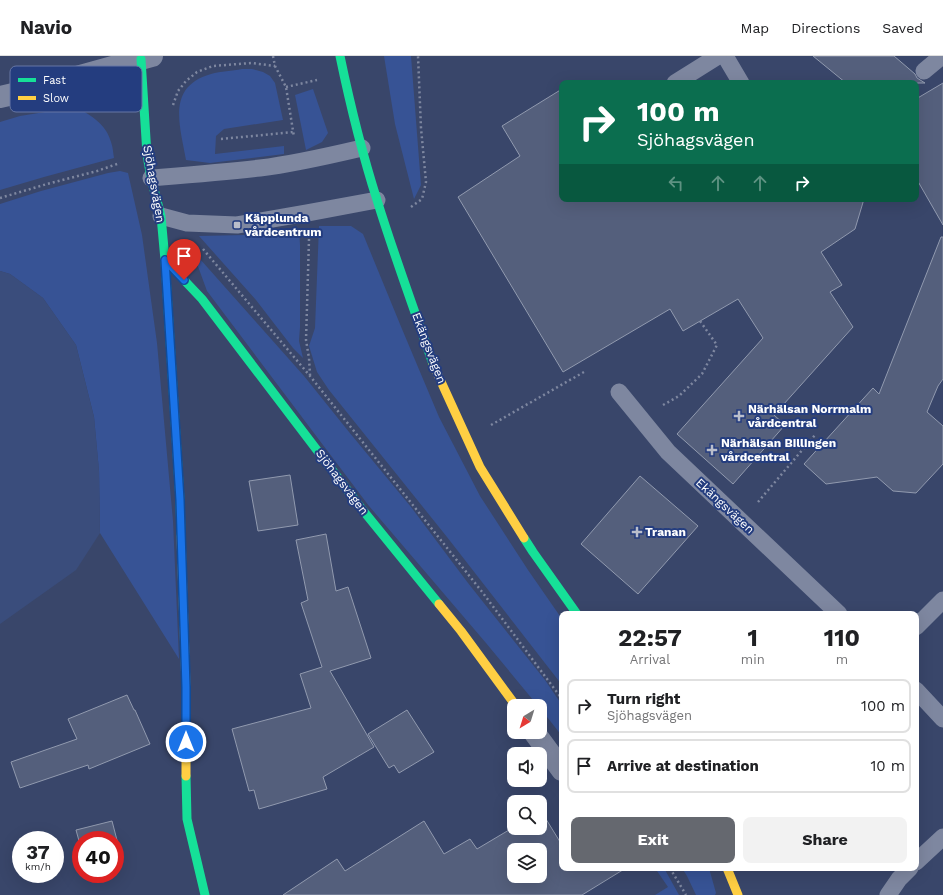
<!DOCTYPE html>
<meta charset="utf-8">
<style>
body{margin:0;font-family:"Work Sans",sans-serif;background:#f2f2f2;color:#202124;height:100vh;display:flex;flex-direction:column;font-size:15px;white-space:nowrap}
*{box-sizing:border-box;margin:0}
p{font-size:13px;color:#757577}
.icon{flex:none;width:22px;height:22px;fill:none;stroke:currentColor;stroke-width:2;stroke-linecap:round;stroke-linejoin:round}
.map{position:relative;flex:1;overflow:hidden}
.sheet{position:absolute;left:559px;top:555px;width:360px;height:260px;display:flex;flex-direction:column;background:#fff;border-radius:8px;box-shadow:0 4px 16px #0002}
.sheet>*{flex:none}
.top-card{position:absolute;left:559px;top:24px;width:360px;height:122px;border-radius:8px;box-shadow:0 4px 16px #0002;background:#0b6e4f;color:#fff;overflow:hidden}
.needle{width:26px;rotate:218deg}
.fabs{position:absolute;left:507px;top:643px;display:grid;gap:8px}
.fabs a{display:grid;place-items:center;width:40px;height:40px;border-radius:8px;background:#fff;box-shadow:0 4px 16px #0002;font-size:20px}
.speed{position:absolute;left:12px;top:775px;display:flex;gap:8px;font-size:20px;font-weight:700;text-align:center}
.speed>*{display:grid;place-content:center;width:52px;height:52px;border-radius:50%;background:#fff;box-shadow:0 4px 16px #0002;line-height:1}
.speed small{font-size:10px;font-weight:400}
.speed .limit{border:6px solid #d22;background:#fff;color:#111}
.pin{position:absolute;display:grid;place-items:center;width:34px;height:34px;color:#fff;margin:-41px -17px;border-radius:50% 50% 50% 0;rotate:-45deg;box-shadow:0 0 4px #0007}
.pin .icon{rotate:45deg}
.me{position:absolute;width:44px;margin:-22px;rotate:0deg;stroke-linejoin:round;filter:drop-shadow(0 0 3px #0008)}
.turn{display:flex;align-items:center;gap:14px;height:84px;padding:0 12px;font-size:18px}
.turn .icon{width:52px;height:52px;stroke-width:2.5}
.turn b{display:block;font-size:28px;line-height:34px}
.lanes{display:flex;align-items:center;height:38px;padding:0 12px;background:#0003;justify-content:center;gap:20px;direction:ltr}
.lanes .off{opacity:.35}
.eta{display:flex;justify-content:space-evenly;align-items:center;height:68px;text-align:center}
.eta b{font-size:24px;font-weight:700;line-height:28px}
.primary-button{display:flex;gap:8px;margin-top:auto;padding:8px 12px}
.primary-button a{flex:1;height:46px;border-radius:8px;background:#65686f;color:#fff;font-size:16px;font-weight:700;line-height:46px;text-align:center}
.primary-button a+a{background:#f2f2f2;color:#202124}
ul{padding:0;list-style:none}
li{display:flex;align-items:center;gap:12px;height:54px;margin:0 8px 6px;padding:0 4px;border:2px solid #e0e0e0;border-radius:8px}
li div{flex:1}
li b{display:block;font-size:15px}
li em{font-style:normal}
header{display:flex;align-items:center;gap:24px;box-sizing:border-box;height:56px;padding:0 20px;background:#fff;border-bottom:1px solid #e0e0e0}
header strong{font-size:19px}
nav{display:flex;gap:22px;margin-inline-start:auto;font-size:14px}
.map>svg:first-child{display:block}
.green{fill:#375395}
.water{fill:#3a4d7c}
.building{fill:#545f7c;stroke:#919aaf;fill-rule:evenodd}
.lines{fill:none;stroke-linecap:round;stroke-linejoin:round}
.path{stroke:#7e87a0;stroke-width:2.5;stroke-dasharray:2 3;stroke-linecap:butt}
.lane{stroke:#7e87a0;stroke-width:17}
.street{stroke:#7e87a0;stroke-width:22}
.fast{stroke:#16e098;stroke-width:9}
.slow{stroke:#ffcf43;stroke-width:9}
.route-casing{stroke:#114b97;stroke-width:10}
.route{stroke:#1a73e8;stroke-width:7}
.poi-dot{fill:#babecb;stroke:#243d7f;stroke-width:1.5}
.labels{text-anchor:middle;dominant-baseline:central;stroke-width:4;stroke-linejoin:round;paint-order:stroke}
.street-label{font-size:12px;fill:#fff;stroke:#243d7f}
.poi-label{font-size:12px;font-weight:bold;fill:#fff;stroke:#243d7f;text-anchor:start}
.key{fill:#243d7f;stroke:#6677a5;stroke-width:1}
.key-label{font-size:11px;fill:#fff}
</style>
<header>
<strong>Navio</strong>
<nav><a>Map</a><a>Directions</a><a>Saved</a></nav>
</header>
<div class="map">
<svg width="943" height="839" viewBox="0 0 943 839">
<rect width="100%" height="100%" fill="#39466a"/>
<g class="green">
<path d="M384,0H411L421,129L414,143L395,68Z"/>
<path d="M242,13H252L263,16L270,20L275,27L283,64L224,73L216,80L215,98L284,90V98L210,107L186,104C180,69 166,31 211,18C221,15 232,15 242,13Z"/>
<path d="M313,33L328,77L322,86L306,94L295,39Z"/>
<path d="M76,51C92,60 106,68 111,86C113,91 113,97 114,102L44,121L0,134V66L20,60Z"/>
<path d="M120,115L128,117L142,179L157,287L173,465L179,603L100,477L99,415L94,361L76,289L43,242L10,218L0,215V148L41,135L108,117Z"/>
<path d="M319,170H351L363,178L402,273L439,361L480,440L528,514L562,563V629L447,481L329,334L317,316L309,290L315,272Z"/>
<path d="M299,172L300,189V271L299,285L303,302L293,292L256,244L199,180L245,179Z"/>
<path d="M192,194L304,320L349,376L411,451L468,527L545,624L562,649V680L540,652V650H538L486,587L369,450L207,235Z"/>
<path d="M655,812H664L679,839H655L668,831Z"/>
<path d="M682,812H709L716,837L715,839H696L687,820Z"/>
</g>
<path class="water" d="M0,215L10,218L43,242L76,289L94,361L99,415L100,477L76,514L0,568Z"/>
<g class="building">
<path d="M813,0H894L915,18L917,22L925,27H846Z"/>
<path d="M943,27V169L916,122V43Z"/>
<path d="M562,33V143H864L855,173L821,196L842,229L830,236L853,271L774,359L785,369L733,428L677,378L763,282L738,243L683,275L670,253L563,316L458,141L520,100L502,70Z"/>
<path d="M941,181H943V323L938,330L927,356L943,370V408L916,437L893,435L877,421L826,428L804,408L873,332L879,338Z"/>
<path d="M290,419L298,469L258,475L249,425Z"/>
<path d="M640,420L698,470L638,538L581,488Z"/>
<path d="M326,478L336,535L348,531L371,602L330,615L374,691L323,721L327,733L259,753L254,734L249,735L232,673L311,652L300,618L322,611L301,547L308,544L296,484Z"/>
<path d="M127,639L134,654H135L150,688L89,713L88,709L20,732L11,706L77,683L68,663Z"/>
<path d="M407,654L434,696L399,717L394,709L389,712L368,678Z"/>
<path d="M540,755H541L562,789V812H626L582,839H283L337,803L345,815L424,765L444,798L470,783L477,793L514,771V772H540ZM514,794H540V820H514Z"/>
<path d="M112,765L118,788L115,789V784H81V792L76,774Z"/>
</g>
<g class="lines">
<g class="path">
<path d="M273,0L275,10L286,31L294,81"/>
<path d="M286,31L317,24"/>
<path d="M173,49L178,35L186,25L197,16L213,10L251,7L275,10"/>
<path d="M221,83L294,76"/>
<path d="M0,142L47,128L97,115L120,107"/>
<path d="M411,151L422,143L426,126L421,72L418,0"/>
<path d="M309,183L306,284L309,302L310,319"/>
<path d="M203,193L310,320L483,537L562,643"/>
<path d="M663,349L679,340L702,318L717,289L700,265"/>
<path d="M491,369L584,316"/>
<path d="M758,446L815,379"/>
<path d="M670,812L686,839"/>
</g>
<g class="lane">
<path d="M725,0L741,27"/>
<path d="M924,15L942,0"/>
<path d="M675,27L718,0"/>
<path d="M151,122C187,119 224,116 260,112C294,108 328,100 362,92"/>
<path d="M161,160L187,167L237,169L307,157L377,144"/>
<path d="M619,336L668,396L839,558"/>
<path d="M916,571L943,544"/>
<path d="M916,634L943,663"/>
<path d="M916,806L943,781"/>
<path d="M888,839L899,823L910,812"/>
</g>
<g class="street">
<path d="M0,41L26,35L152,0"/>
<path d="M534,676L562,714"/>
</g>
<g class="fast">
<path d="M340,0C350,48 362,97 377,144C394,199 414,253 433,308"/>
<path d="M141,3L147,99L151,122L161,160L165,204L180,444L181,480"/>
<path d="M165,204L202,243L361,452L439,548"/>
<path d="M524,482L533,496L577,558"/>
<path d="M186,720L187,763L205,839"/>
</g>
<g class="slow">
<path d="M433,308L480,411L524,482"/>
<path d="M181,480L186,631V720"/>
<path d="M439,548L461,575L516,650"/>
<path d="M727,812L738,839"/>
</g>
</g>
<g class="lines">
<defs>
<path id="route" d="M184,224L165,204L180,444L186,631V686"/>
</defs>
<use href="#route" class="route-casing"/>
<use href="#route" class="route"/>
</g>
<g class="poi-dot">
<rect x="233" y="165" width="8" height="8" rx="2"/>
<path d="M737 354h4v4h4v4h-4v4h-4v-4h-4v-4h4z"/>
<path d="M710 388h4v4h4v4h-4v4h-4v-4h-4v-4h4z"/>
<path d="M635 470h4v4h4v4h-4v4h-4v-4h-4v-4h4z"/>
</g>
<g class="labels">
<g class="street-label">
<text transform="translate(154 128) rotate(80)">Sjöhagsvägen</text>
<text transform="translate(429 292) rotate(69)">Ekängsvägen</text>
<text transform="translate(342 426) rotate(53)">Sjöhagsvägen</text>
<text transform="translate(725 450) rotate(43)">Ekängsvägen</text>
</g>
<g class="poi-label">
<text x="245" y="162">Käpplunda<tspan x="245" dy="14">vårdcentrum</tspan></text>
<text x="748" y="353">Närhälsan Norrmalm<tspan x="748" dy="14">vårdcentral</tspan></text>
<text x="721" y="387">Närhälsan Billingen<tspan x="721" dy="14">vårdcentral</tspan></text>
<text x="645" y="476">Tranan</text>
</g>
</g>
<rect x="10" y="10" width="132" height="46" rx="6" class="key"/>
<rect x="18" y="22" width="18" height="4" fill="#16e098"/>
<rect x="18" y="40" width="18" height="4" fill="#ffcf43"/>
<g class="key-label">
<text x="43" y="28">Fast</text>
<text x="43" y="46">Slow</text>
</g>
</svg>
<div class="fabs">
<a><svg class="needle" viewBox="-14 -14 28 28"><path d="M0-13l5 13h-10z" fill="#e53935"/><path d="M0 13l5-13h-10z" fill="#757577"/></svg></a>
<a><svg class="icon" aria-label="sound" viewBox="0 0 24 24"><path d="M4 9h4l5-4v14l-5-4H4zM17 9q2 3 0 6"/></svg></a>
<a><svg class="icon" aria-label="search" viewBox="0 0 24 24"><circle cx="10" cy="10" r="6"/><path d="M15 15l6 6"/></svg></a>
<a><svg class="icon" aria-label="layers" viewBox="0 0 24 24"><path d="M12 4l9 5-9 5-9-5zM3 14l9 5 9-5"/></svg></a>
</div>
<div class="speed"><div>37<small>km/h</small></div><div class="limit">40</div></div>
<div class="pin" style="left:184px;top:224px;background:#d93025"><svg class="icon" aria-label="arrive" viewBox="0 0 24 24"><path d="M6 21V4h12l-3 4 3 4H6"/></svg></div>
<svg class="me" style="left:186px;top:686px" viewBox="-20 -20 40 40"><circle r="17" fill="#1a73e8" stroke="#fff" stroke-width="3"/><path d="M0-11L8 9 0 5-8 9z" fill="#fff"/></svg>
<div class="top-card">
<div class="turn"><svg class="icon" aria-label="right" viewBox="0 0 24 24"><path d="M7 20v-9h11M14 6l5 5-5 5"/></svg><div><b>100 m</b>Sjöhagsvägen</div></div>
<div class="lanes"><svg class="icon off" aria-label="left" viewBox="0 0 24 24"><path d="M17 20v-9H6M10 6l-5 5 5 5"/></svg><svg class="icon off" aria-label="ahead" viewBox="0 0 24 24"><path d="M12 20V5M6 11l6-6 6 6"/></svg><svg class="icon off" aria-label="ahead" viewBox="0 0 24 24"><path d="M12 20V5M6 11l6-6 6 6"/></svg><svg class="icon" aria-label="right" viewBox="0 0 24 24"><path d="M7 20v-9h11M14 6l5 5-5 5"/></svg></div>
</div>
<section class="sheet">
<div class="eta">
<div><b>22:57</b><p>Arrival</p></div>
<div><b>1</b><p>min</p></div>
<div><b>110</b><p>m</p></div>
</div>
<ul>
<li><svg class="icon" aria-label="right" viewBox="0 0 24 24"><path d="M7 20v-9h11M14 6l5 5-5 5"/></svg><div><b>Turn right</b><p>Sjöhagsvägen</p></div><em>100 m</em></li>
<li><svg class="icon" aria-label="arrive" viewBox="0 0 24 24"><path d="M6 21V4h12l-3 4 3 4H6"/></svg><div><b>Arrive at destination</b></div><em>10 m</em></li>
</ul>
<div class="primary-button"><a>Exit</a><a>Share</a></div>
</section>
</div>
